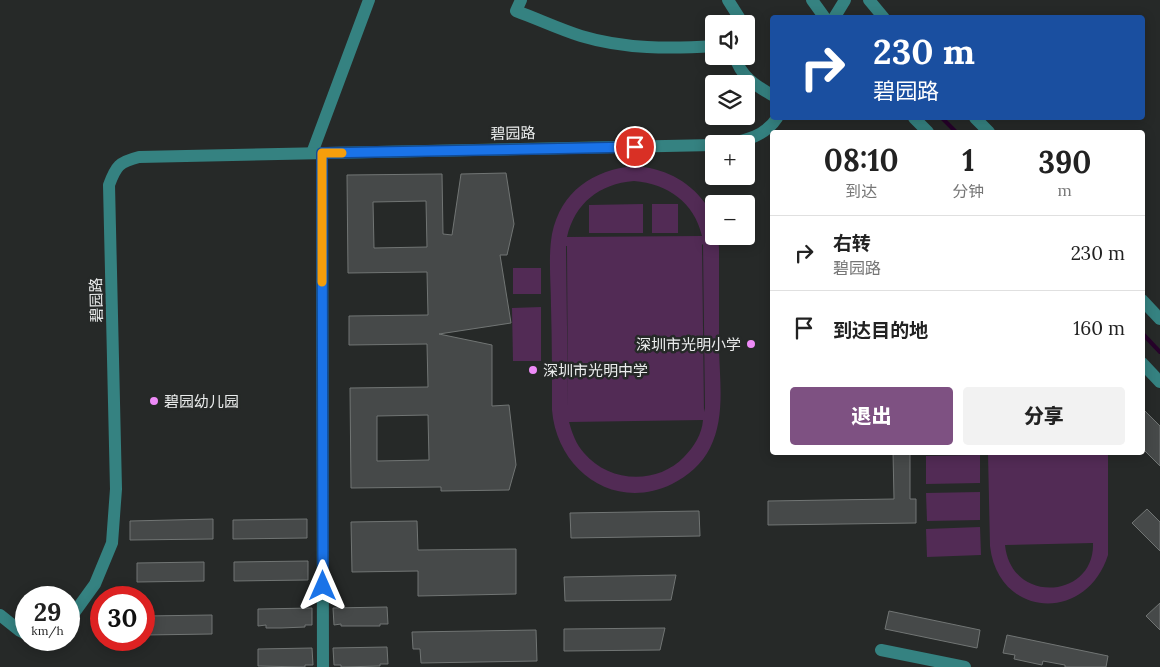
<!DOCTYPE html>
<html lang="zh">
<meta charset="utf-8">
<style>
body{margin:0;font-family:Lora,"Noto Sans SC",serif;background:#f2f2f2;color:#222;height:100vh;display:flex;flex-direction:column;font-size:19px;white-space:nowrap}
*{box-sizing:border-box;margin:0}
p{font-size:16px;color:#767676}
.icon{flex:none;width:28px;height:28px;fill:none;stroke:currentColor;stroke-width:2;stroke-linecap:round;stroke-linejoin:round}
.map{position:relative;flex:1;overflow:hidden}
.sheet{position:absolute;left:770px;top:130px;width:375px;height:325px;display:flex;flex-direction:column;background:#fff;border-radius:5px;box-shadow:0 2px 12px #0003}
.sheet>*{flex:none}
.guide{position:absolute;left:770px;top:15px;width:375px;height:105px;border-radius:5px;box-shadow:0 2px 12px #0003;background:#1a4fa0;color:#fff;overflow:hidden}
.fabs{position:absolute;left:705px;top:15px;display:grid;gap:10px}
.fabs a{display:grid;place-items:center;width:50px;height:50px;border-radius:5px;background:#fff;box-shadow:0 2px 12px #0003;font-size:25px}
.speed{position:absolute;left:15px;top:586px;display:flex;gap:10px;font-size:25px;font-weight:700;text-align:center}
.speed>*{display:grid;place-content:center;width:65px;height:65px;border-radius:50%;background:#fff;box-shadow:0 2px 12px #0003;line-height:1}
.speed small{font-size:12px;font-weight:400}
.speed .limit{border:8px solid #d22;background:#fff;color:#111}
.pin{position:absolute;display:grid;place-items:center;width:42px;height:42px;color:#fff;margin:-21px;border:2px solid #fff;border-radius:50%;box-shadow:0 1px 5px #0007}
.me{position:absolute;width:55px;margin:-28px;rotate:0deg;stroke-linejoin:round;filter:drop-shadow(0 0 4px #0008)}
.turn{display:flex;align-items:center;gap:18px;height:105px;padding:0 20px;font-size:22px}
.turn .icon{width:65px;height:65px;stroke-width:2.5}
.turn b{display:block;font-size:35px;line-height:42px}
.eta{display:flex;justify-content:space-evenly;align-items:center;height:85px;text-align:center}
.eta b{font-size:30px;font-weight:800;line-height:35px}
.action{display:flex;gap:10px;margin-top:auto;padding:10px 20px}
.action a{flex:1;height:58px;border-radius:5px;background:#7e5182;color:#fff;font-size:20px;font-weight:800;line-height:58px;text-align:center}
.action a+a{background:#f2f2f2;color:#222}
ul{padding:0;list-style:none}
li{display:flex;align-items:center;gap:15px;height:75px;padding:0 20px;border-top:1px solid #e0e0e0}
li div{flex:1}
li b{display:block;font-size:19px}
li em{font-style:normal}
.map>svg:first-child{display:block}
.grass{fill:#522b55;fill-rule:evenodd}
.lines{fill:none;stroke-linecap:round;stroke-linejoin:round}
.stream{stroke:#26022a;stroke-width:4}
.building{fill:#464949;stroke:#717574;fill-rule:evenodd}
.minor{stroke:#358281;stroke-width:12}
.route-casing{stroke:#114b97;stroke-width:12}
.route{stroke:#1a73e8;stroke-width:9}
.slow{stroke:#f59e0b;stroke-width:9}
.poi-dot{fill:#ee8bf8;stroke:#262928;stroke-width:2}
.labels{text-anchor:middle;dominant-baseline:central;stroke-width:5;stroke-linejoin:round;paint-order:stroke}
.street-label{font-size:15px;fill:#ebeded;stroke:#262928}
.poi-label{font-size:15px;fill:#ebeded;stroke:#262928;text-anchor:start}
</style>
<div class="map">
<svg width="1160" height="667" viewBox="0 0 1160 667">
<rect width="100%" height="100%" fill="#262928"/>
<g class="grass">
<path d="M634,166C663,168 687,179 705,203C708,208 712,215 714,220C715,225 714,231 714,236H718L719,248C719,282 719,316 719,350C720,383 725,418 710,448C702,464 688,476 672,484C615,512 557,471 552,410C552,376 552,341 551,306C551,283 548,257 552,234C561,191 593,170 634,166ZM634,181C668,184 694,202 702,236L567,237C575,203 599,184 634,181ZM703,244L705,408L704,412L702,245ZM566,246H567L568,412V409ZM703,420C702,434 694,447 684,457C657,485 609,483 584,453C576,444 572,433 569,422Z"/>
<path d="M643,204V233H589V205Z"/>
<rect x="652" y="204" width="26" height="29"/>
<rect x="513" y="268" width="28" height="26"/>
<path d="M541,307V361H513L512,308Z"/>
<path d="M988,453H1108V555C1086,624 998,618 990,546ZM1093,543C1095,599 1011,605 1005,545Z"/>
<path d="M980,455V483L926,484V456Z"/>
<path d="M980,492V520L927,521L926,493Z"/>
<path d="M980,527L981,555L927,557L926,529Z"/>
</g>
<g class="lines">
<g class="stream">
<path d="M942,118L956,132"/>
<path d="M1142,333L1160,352"/>
</g>
</g>
<g class="building">
<path d="M506,173L514,224L507,255H500L511,323L439,334L492,345V406L509,405L516,465L509,490L441,491V487L351,488L350,388L428,387L427,344L349,345V316L428,315L427,272L348,273L347,175L442,174L443,234L452,235L461,174ZM426,201L427,247L374,248L373,202ZM428,415L429,460L377,461V416Z"/>
<path d="M1142,408L1160,426V466L1142,448Z"/>
<path d="M893,452H910V499H916V523L768,525V501L894,499Z"/>
<path d="M1147,509L1160,522V551L1132,523Z"/>
<path d="M699,511L700,536L571,538L570,513Z"/>
<path d="M213,519V539L130,540V521Z"/>
<path d="M307,519V538L233,539V520Z"/>
<path d="M417,521L418,550L516,549V594L418,596V571L352,572L351,522Z"/>
<path d="M308,561V580L234,581V562Z"/>
<path d="M204,562V581L137,582V563Z"/>
<path d="M676,575L671,600L565,601L564,577Z"/>
<path d="M1160,603V630L1146,616Z"/>
<path d="M387,607L388,624H380V626H341V624L334,625L333,608Z"/>
<path d="M312,608V625H305V627L281,628H266V625L258,626V609Z"/>
<path d="M889,611L980,630L977,648L885,629Z"/>
<path d="M212,615V634L145,635V616Z"/>
<path d="M665,628L660,650L564,651V629Z"/>
<path d="M536,630L537,661L421,663L420,649H413L412,632Z"/>
<path d="M1007,635L1108,656L1106,667H1065V665L1043,661L1042,665L1014,659L1015,655L1003,653Z"/>
<path d="M387,647L388,664H380V666L341,667V665H334L333,648Z"/>
<path d="M312,648L313,665H305V667L258,666V649Z"/>
</g>
<g class="lines">
<g class="minor">
<path d="M521,0L516,11C538,19 559,29 581,36C624,49 670,49 714,46"/>
<path d="M728,0L740,19L742,24"/>
<path d="M812,0L825,18"/>
<path d="M869,0L884,18"/>
<path d="M834,18L845,0"/>
<path d="M735,56C740,76 756,86 772,95"/>
<path d="M914,118L928,132"/>
<path d="M975,118L989,132"/>
<path d="M727,144C747,140 765,136 777,118"/>
<path d="M312,153L369,0"/>
<path d="M322,153L323,667"/>
<path d="M1142,300L1160,319"/>
<path d="M1142,363L1160,382"/>
<path d="M0,615L20,631L26,634"/>
<path d="M69,620L95,584L112,543L116,489L109,185C116,166 119,162 139,157L714,145"/>
<path d="M881,650L965,667"/>
</g>
</g>
<g class="lines">
<defs>
<path id="route" d="M323,586L322,153L635,147"/>
</defs>
<use href="#route" class="route-casing"/>
<use href="#route" class="route"/>
<path class="slow" d="M322,282V153H342"/>
</g>
<g class="poi-dot">
<circle cx="751" cy="344" r="5"/>
<circle cx="533" cy="370" r="5"/>
<circle cx="154" cy="401" r="5"/>
</g>
<g class="labels">
<g class="street-label">
<text transform="translate(513 133) rotate(-1)">碧园路</text>
<text transform="translate(96 300) rotate(-91)">碧园路</text>
</g>
<g class="poi-label">
<text x="741" y="344" text-anchor="end">深圳市光明小学</text>
<text x="543" y="370">深圳市光明中学</text>
<text x="164" y="401">碧园幼儿园</text>
</g>
</g>
</svg>
<div class="fabs">
<a><svg class="icon" aria-label="sound" viewBox="0 0 24 24"><path d="M4 9h4l5-4v14l-5-4H4zM17 9q2 3 0 6"/></svg></a>
<a><svg class="icon" aria-label="layers" viewBox="0 0 24 24"><path d="M12 4l9 5-9 5-9-5zM3 14l9 5 9-5"/></svg></a>
<a>+</a>
<a>−</a>
</div>
<div class="speed"><div>29<small>km/h</small></div><div class="limit">30</div></div>
<div class="pin" style="left:635px;top:147px;background:#d93025"><svg class="icon" aria-label="arrive" viewBox="0 0 24 24"><path d="M6 21V4h12l-3 4 3 4H6"/></svg></div>
<svg class="me" style="left:323px;top:586px" viewBox="-20 -20 40 40"><path d="M0-17L14 15 0 8-14 15z" fill="#1a73e8" stroke="#fff" stroke-width="4"/></svg>
<div class="guide">
<div class="turn"><svg class="icon" aria-label="right" viewBox="0 0 24 24"><path d="M7 20v-9h11M14 6l5 5-5 5"/></svg><div><b>230 m</b>碧园路</div></div>
</div>
<section class="sheet">
<div class="eta">
<div><b>08:10</b><p>到达</p></div>
<div><b>1</b><p>分钟</p></div>
<div><b>390</b><p>m</p></div>
</div>
<ul>
<li><svg class="icon" aria-label="right" viewBox="0 0 24 24"><path d="M7 20v-9h11M14 6l5 5-5 5"/></svg><div><b>右转</b><p>碧园路</p></div><em>230 m</em></li>
<li><svg class="icon" aria-label="arrive" viewBox="0 0 24 24"><path d="M6 21V4h12l-3 4 3 4H6"/></svg><div><b>到达目的地</b></div><em>160 m</em></li>
</ul>
<div class="action"><a>退出</a><a>分享</a></div>
</section>
</div>
